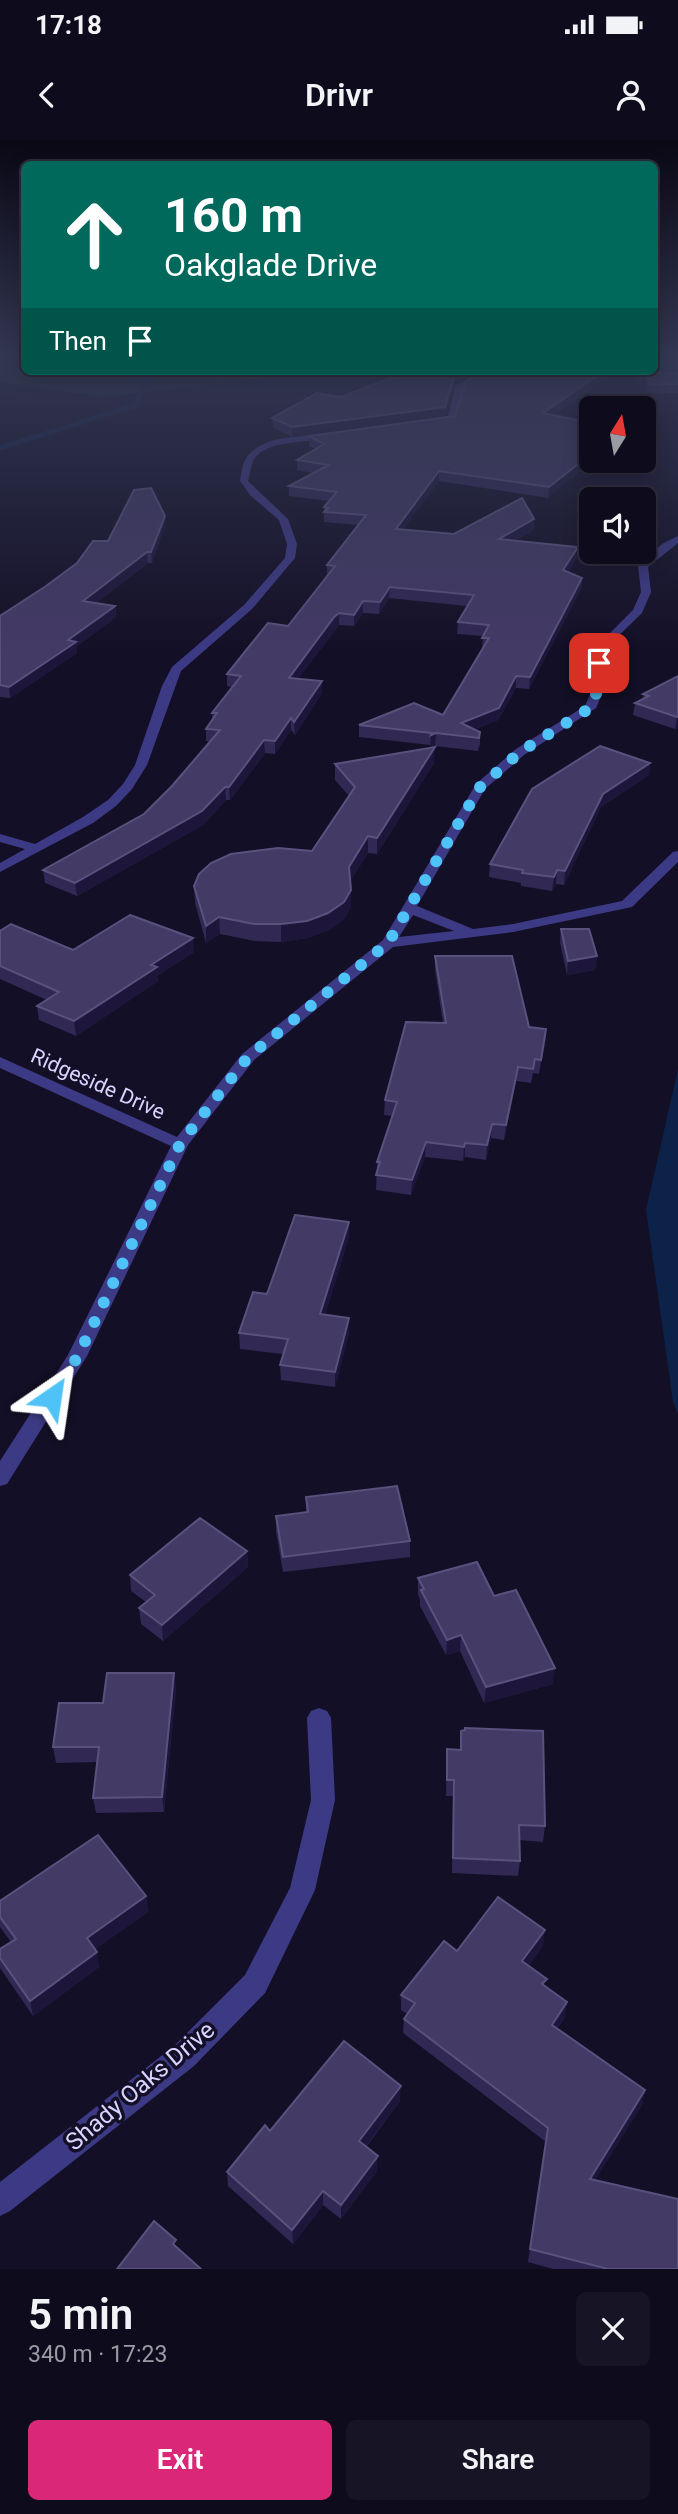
<!DOCTYPE html>
<meta charset="utf-8">
<style>
body{margin:0;font-family:Roboto,sans-serif;background:#171425;color:#f1f3f6;height:100vh;display:flex;flex-direction:column;font-size:26px;white-space:nowrap}
*{box-sizing:border-box;margin:0}
p{font-size:23px;color:#9b9ba3}
.icon{flex:none;width:38px;height:38px;fill:none;stroke:currentColor;stroke-width:2;stroke-linecap:round;stroke-linejoin:round}
.map{position:relative;height:2129px;overflow:hidden}
.drawer{display:flex;flex-direction:column;background:#0e0b1c;flex:1}
.drawer>*{flex:none}
.guide{position:absolute;left:21px;top:21px;width:637px;height:214px;border-radius:10px;box-shadow:0 4px 18px #0003,0 0 0 2px #2e2b3b;background:#00695c;color:#fff;overflow:hidden}
.needle{width:46px;rotate:11deg}
.tools{position:absolute;left:579px;top:256px;display:grid;gap:14px}
.tools a{display:grid;place-items:center;width:77px;height:77px;border-radius:10px;background:#0e0b1c;box-shadow:0 4px 18px #0003,0 0 0 2px #2e2b3b;font-size:35px}
.pin{position:absolute;display:grid;place-items:center;width:60px;height:60px;color:#fff;margin:-30px;border-radius:14px;box-shadow:0 4px 10px #0006}
.me{position:absolute;width:77px;margin:-38px;rotate:32deg;stroke-linejoin:round;filter:drop-shadow(0 0 5px #0008)}
.turn{display:flex;align-items:center;gap:24px;height:147px;padding:0 28px;font-size:32px}
.turn .icon{width:91px;height:91px;stroke-width:2.5}
.turn b{display:block;font-size:49px;line-height:60px}
.then{display:flex;align-items:center;height:66px;padding:0 28px;background:#0003;gap:14px;font-size:26px}
.round{display:grid;place-items:center;flex:none;width:74px;height:74px;border-radius:10px;background:#171425}
.overview{display:flex;align-items:center;justify-content:space-between;height:119px;padding:0 28px}
h1{font-size:42px;font-weight:600;line-height:52px}
.button{display:flex;gap:14px;margin-top:auto;padding:14px 28px}
.button a{flex:1;height:80px;border-radius:10px;background:#db2777;color:#fff;font-size:28px;font-weight:600;line-height:80px;text-align:center}
.button a+a{background:#171425;color:#f1f3f6}
.status{display:flex;justify-content:space-between;align-items:center;height:49px;padding:0 35px;background:#0e0b1c;direction:ltr}
.status svg{height:19px;fill:currentColor}
header{display:flex;justify-content:space-between;align-items:center;height:91px;padding:0 28px;background:#0e0b1c;font-size:32px;font-weight:600}
.map>svg:first-child{display:block}
.green{fill:#12302f}
.water{fill:#0c2248}
.lines{fill:none;stroke-linecap:round;stroke-linejoin:round}
.stream{stroke:#0c2248;stroke-width:5}
.minor{fill:#3d3a85;fill-rule:evenodd}
.wall{fill:#312854}
.shaded-wall{fill:#1d163a}
.building{fill:#433a66;stroke:#5a527e;stroke-width:2}
.route{stroke:#4fc3f7;stroke-width:12;stroke-dasharray:0 21.6}
.labels{text-anchor:middle;dominant-baseline:central;stroke-width:7;stroke-linejoin:round;paint-order:stroke}
.street-label{font-size:21px;fill:#d9d4ff;stroke:#130f26}
.near-street-label{font-size:24px;fill:#d9d4ff;stroke:#130f26}
</style>
<div class="status"><b>17:18</b><svg viewBox="0 0 49 12"><path d="M0 12V9h3v3zM5 12V6h3v6zM10 12V3h3v9zM15 12V0h3v12zM26 1h20v11H26zM47 4h2v5h-2z"/></svg></div>
<header><svg class="icon" aria-label="back" viewBox="0 0 24 24"><path d="M15 5l-7 7 7 7"/></svg>Drivr<svg class="icon" aria-label="person" viewBox="0 0 24 24"><circle cx="12" cy="8" r="4"/><path d="M4 21q1-7 8-7t8 7"/></svg></header>
<div class="map">
<svg width="678" height="2129" viewBox="0 0 678 2129">
<rect width="100%" height="100%" fill="#130f26"/>
<path class="green" d="M0,215H24V231H324L103,257L0,242Z"/>
<path class="water" d="M678,929V1274L673,1262L646,1070Z"/>
<g class="lines">
<path class="stream" d="M0,308L136,265L146,239L120,231"/>
<g class="minor">
<path d="M485,231H495L463,248L454,283L429,287V283L447,279L456,245Z"/>
<path d="M332,295L335,299C314,302 267,299 254,319C251,325 250,334 248,341L288,379L297,404L295,418L252,469L181,531L147,625L132,649L116,666L93,683L0,732V723L25,709L0,702V694L35,704L83,677L108,660L123,644L135,625L162,546L172,527L244,465L285,418L287,404L279,380L250,355L240,341C241,334 242,326 245,320C259,294 307,296 332,295Z"/>
<path d="M678,396V403L648,427L651,452L642,473L609,505L604,523L607,543L596,568L524,615L485,649L417,766L473,789L513,784L622,761L673,712L678,711V722L632,767L513,792L393,807L254,920L188,1005L87,1216L7,1344L0,1346V1321L68,1215L171,1006L0,928V917L177,997L242,914L383,800L476,644L516,609L585,566L595,543L594,523L599,504L633,470L641,452L638,426L662,404ZM413,775L454,791L399,797Z"/>
<path d="M319,1568L327,1571L331,1578L335,1660L315,1750L265,1853L194,1926L10,2071L0,2076V2042L174,1906L245,1835L290,1748L311,1660L307,1578L311,1571Z"/>
</g>
</g>
<g class="wall">
<path d="M654,215H678V253H649L645,243L641,245L632,231H654Z"/>
<path d="M455,243L445,277L292,297L273,287L272,278L341,257Z"/>
<path d="M553,275L592,283L548,358L439,341L403,389L454,394L534,379V390L515,401L578,407L577,418L568,432L582,438L581,449L529,549L516,548L498,580L475,589L480,592V604L478,611L435,606L431,608L434,623L377,714L368,713L350,741L351,767L344,779L329,790L307,798L281,802L255,801L220,794L206,803L195,763L194,746L312,711L349,656L335,640V624L430,608V605L359,597V585L443,575L482,510L483,496L457,494L458,482L467,466L389,458L379,474L363,473L354,486L339,485L298,539L322,553L295,595L291,590L275,614L265,613L230,660H226L203,685L77,756L45,743L43,730L144,674L172,646L210,602L206,601V589L212,580V573L232,547L227,546V534L288,486L327,436V425L358,385L324,382V367L329,361L289,356V346L314,333L297,330V320L315,309L309,306V296Z"/>
<path d="M165,386L152,423H148L96,463L115,466L116,477L77,506V513L10,558L0,557V476L46,446L108,401Z"/>
<path d="M678,536V588L675,589L633,575L635,563L643,559V554Z"/>
<path d="M650,623L649,635L601,667L564,745L556,744L552,751L521,746V743L489,737L490,724Z"/>
<path d="M561,789L597,816L595,830L567,835L560,803Z"/>
<path d="M0,791L73,810L194,812L157,836L158,841L76,896L39,880L37,866L47,860L0,839Z"/>
<path d="M435,816L529,887L546,889L545,903L539,934L533,933L531,943L516,941L504,1000L491,998L486,1020L465,1017L463,1021L425,1017L411,1055L376,1050L377,1022L393,976L384,975L385,960L443,883L435,830Z"/>
<path d="M349,1097L325,1175L349,1178V1193L335,1247L281,1240L280,1225L283,1214L240,1209L239,1193L267,1154Z"/>
<path d="M306,1357L410,1401V1417L283,1432L276,1392V1376L306,1372Z"/>
<path d="M247,1411L248,1427L163,1501L141,1484L139,1468L146,1462L131,1451L130,1435Z"/>
<path d="M418,1438L494,1456L553,1544L484,1563L460,1511L446,1515L420,1466V1460L418,1454Z"/>
<path d="M174,1533L176,1549L164,1672L96,1673L93,1658L97,1622L56,1623L53,1607L103,1563Z"/>
<path d="M461,1591L545,1686L543,1702L519,1700L520,1721L518,1736L452,1733L453,1656H446L447,1609L460,1610Z"/>
<path d="M146,1756L148,1772L95,1809L99,1827L33,1876L0,1828V1809L11,1802L0,1787V1761Z"/>
<path d="M543,1806L528,1826L546,1847L565,1877L557,1889L645,1950L642,1965L595,2040L678,2129H553L528,2122L546,2002L403,1893L404,1879L407,1874L401,1870V1855L457,1811Z"/>
<path d="M400,1961L366,2007L377,2031L341,2079L323,2065L293,2104L228,2046L227,2032L270,1991Z"/>
</g>
<g class="shaded-wall">
<path d="M461,231H479L455,243L445,277L292,297V287Z"/>
<path d="M604,231H617L542,283L543,273Z"/>
<path d="M646,234L645,243L641,245L642,236Z"/>
<path d="M592,313V320H594L548,358L549,347Z"/>
<path d="M439,331V341L396,399V389Z"/>
<path d="M165,376V386L152,423L151,412Z"/>
<path d="M534,379V390L499,410V399Z"/>
<path d="M578,407L577,418L562,441L563,430Z"/>
<path d="M147,412L148,423L84,472L83,461Z"/>
<path d="M582,438L581,449L529,549L530,537Z"/>
<path d="M390,447L389,458L379,474L380,462Z"/>
<path d="M363,461V473L354,486V475Z"/>
<path d="M115,466L116,477L77,506V513L10,558L9,547L68,500Z"/>
<path d="M339,473V485L290,550L289,538Z"/>
<path d="M516,536V548L498,580L460,596L461,583Z"/>
<path d="M322,541V553L295,595L294,582Z"/>
<path d="M677,577H678V588L675,589Z"/>
<path d="M291,578V590L275,614V601Z"/>
<path d="M436,593L435,606L430,608L431,595Z"/>
<path d="M264,600L265,613L230,660L229,647Z"/>
<path d="M435,607L434,623L377,714V698Z"/>
<path d="M650,623L649,635L601,667L564,745L565,731L603,654Z"/>
<path d="M225,647L226,660L203,685L77,756L75,743Z"/>
<path d="M368,696V713L349,744V727Z"/>
<path d="M557,730L556,744L552,751L554,737Z"/>
<path d="M351,750V767L344,779L329,790L307,798L281,802V784Z"/>
<path d="M219,777L220,794L206,803V786Z"/>
<path d="M193,798L194,812L157,836L158,841L76,896L74,881L151,825Z"/>
<path d="M597,816L595,830L567,835L568,821Z"/>
<path d="M546,889L545,903L539,934L541,920Z"/>
<path d="M518,927L516,941L504,1000L506,985Z"/>
<path d="M492,984L491,998L486,1020L487,1005Z"/>
<path d="M426,1002L425,1017L411,1055L412,1040Z"/>
<path d="M465,1003V1017L463,1021L464,1007Z"/>
<path d="M349,1082V1097L321,1190L320,1174Z"/>
<path d="M349,1178V1193L335,1247V1232Z"/>
<path d="M247,1411L248,1427L163,1501L162,1485Z"/>
<path d="M461,1495L460,1511L446,1515L447,1500Z"/>
<path d="M555,1528L553,1544L484,1563L486,1547Z"/>
<path d="M174,1533L176,1549L164,1672L162,1657Z"/>
<path d="M146,1756L148,1772L90,1813L87,1798Z"/>
<path d="M545,1790L543,1806L520,1836L522,1821Z"/>
<path d="M97,1812L99,1827L33,1876L30,1861Z"/>
<path d="M567,1862L565,1877L549,1900L552,1885Z"/>
<path d="M401,1946L400,1961L359,2015V2001Z"/>
<path d="M645,1950L642,1965L587,2053L590,2039Z"/>
<path d="M378,2016L377,2031L341,2079V2065Z"/>
<path d="M323,2051V2065L293,2104L292,2090Z"/>
</g>
<g class="building">
<path d="M654,215H678V225L654,223Z"/>
<path d="M409,231H461L455,234L445,267L292,287L272,278L317,253L341,257Z"/>
<path d="M484,231H604L543,273L592,283V313L549,347L439,331L396,389L454,394L522,358L534,379L499,399L578,407L563,430L582,438L530,537L516,536L499,568L461,583L480,592L479,598L436,593L431,595L432,593L359,585L414,563L443,575L489,498H482L489,485L458,482L474,455L390,447L380,462L363,461L354,475L339,473L334,477L289,538L322,541L294,582L291,578L275,601L264,600L229,647H225L202,671L75,743L43,730L144,674L172,646L220,590L206,589L217,573H212L241,536L227,534L268,483L288,486L335,426L327,425L366,375L324,372L328,368L324,367L337,352L289,346L329,325L297,320L324,304L309,296L455,276L466,241Z"/>
<path d="M639,231L678,234V244H650L646,234L642,236Z"/>
<path d="M151,348L165,376L151,412H147L83,461L115,466L68,500L76,502L9,547L0,545V476L46,446L77,423L93,401H108L134,350Z"/>
<path d="M678,536V577H677L635,563L649,556L643,554Z"/>
<path d="M600,606L650,623L603,654L565,731L557,730L554,737L522,733L523,730L490,724L532,649Z"/>
<path d="M435,607L377,698L368,696L349,727L351,750L344,762L328,773L307,781L281,784H254L219,777L206,786L194,746L199,734L211,723L231,714L278,708L312,711L355,647L335,624Z"/>
<path d="M130,775L193,798L151,825L157,827L74,881L37,866L59,852L0,826V791L11,784L73,810Z"/>
<path d="M561,789H589L597,816L568,821Z"/>
<path d="M435,816H512L529,887L546,889L541,920L535,919L533,929L518,927L506,985L492,984L487,1005L465,1003L464,1007L426,1002L412,1040L376,1035L380,1022H377L397,962L385,960L406,882L446,883Z"/>
<path d="M295,1075L349,1082L320,1174L349,1178L335,1232L280,1225L288,1199L239,1193L253,1152L267,1154Z"/>
<path d="M397,1346L410,1401L283,1417L276,1376L308,1372L306,1357Z"/>
<path d="M200,1378L247,1411L162,1485L139,1468L155,1455L130,1435Z"/>
<path d="M477,1422L494,1456L516,1450L555,1528L486,1547L461,1495L447,1500L421,1450L424,1449L418,1438Z"/>
<path d="M107,1533H174L162,1657L93,1658L99,1607H53L59,1563H103Z"/>
<path d="M465,1588L543,1591L545,1686L519,1685L520,1721L453,1718L454,1640H447V1609L461,1610V1591L465,1590Z"/>
<path d="M98,1695L146,1756L87,1798L97,1812L30,1861L0,1818V1809L16,1799L0,1777V1761Z"/>
<path d="M498,1757L545,1790L522,1821L547,1839L542,1844L567,1862L552,1885L645,1950L590,2039L678,2059V2129H608L530,2109L548,1988L404,1879L415,1863L401,1855L444,1801L457,1811Z"/>
<path d="M344,1901L401,1946L359,2001L378,2016L341,2065L323,2051L292,2090L227,2032L265,1985L270,1991Z"/>
<path d="M154,2081L176,2100L173,2104L201,2129H117Z"/>
</g>
<linearGradient id="sky" x2="0" y2="1"><stop stop-color="#0a0815"/><stop offset="0.42" stop-color="#333752"/><stop offset="1" stop-color="#333752" stop-opacity="0"/></linearGradient>
<rect width="678" height="513" fill="url(#sky)"/>
<g class="lines">
<path class="route" d="M52,1257L78,1216L180,1004L248,917L388,803L480,647L520,612L590,568L601,542L599,523"/>
</g>
<g class="labels">
<g class="street-label">
<text transform="translate(98 944) rotate(24)">Ridgeside Drive</text>
</g>
<g class="near-street-label">
<text transform="translate(140 1946) rotate(-40)">Shady Oaks Drive</text>
</g>
</g>
</svg>
<div class="tools">
<a><svg class="needle" viewBox="-14 -14 28 28"><path d="M0-13l5 13h-10z" fill="#e53935"/><path d="M0 13l5-13h-10z" fill="#9b9ba3"/></svg></a>
<a><svg class="icon" aria-label="sound" viewBox="0 0 24 24"><path d="M4 9h4l5-4v14l-5-4H4zM17 9q2 3 0 6"/></svg></a>
</div>
<div class="pin" style="left:599px;top:523px;background:#d93025"><svg class="icon" aria-label="arrive" viewBox="0 0 24 24"><path d="M6 21V4h12l-3 4 3 4H6"/></svg></div>
<svg class="me" style="left:52px;top:1257px" viewBox="-20 -20 40 40"><path d="M0-17L14 15 0 8-14 15z" fill="#4fc3f7" stroke="#fff" stroke-width="4"/></svg>
<div class="guide">
<div class="turn"><svg class="icon" aria-label="ahead" viewBox="0 0 24 24"><path d="M12 20V5M6 11l6-6 6 6"/></svg><div><b>160 m</b>Oakglade Drive</div></div>
<div class="then">Then<svg class="icon" aria-label="arrive" viewBox="0 0 24 24"><path d="M6 21V4h12l-3 4 3 4H6"/></svg></div>
</div>
</div>
<section class="drawer">
<div class="overview"><div><h1>5 min</h1><p>340 m · 17:23</p></div><a class="round"><svg class="icon" aria-label="close" viewBox="0 0 24 24"><path d="M6 6l12 12M18 6L6 18"/></svg></a></div>
<div class="button"><a>Exit</a><a>Share</a></div>
</section>
